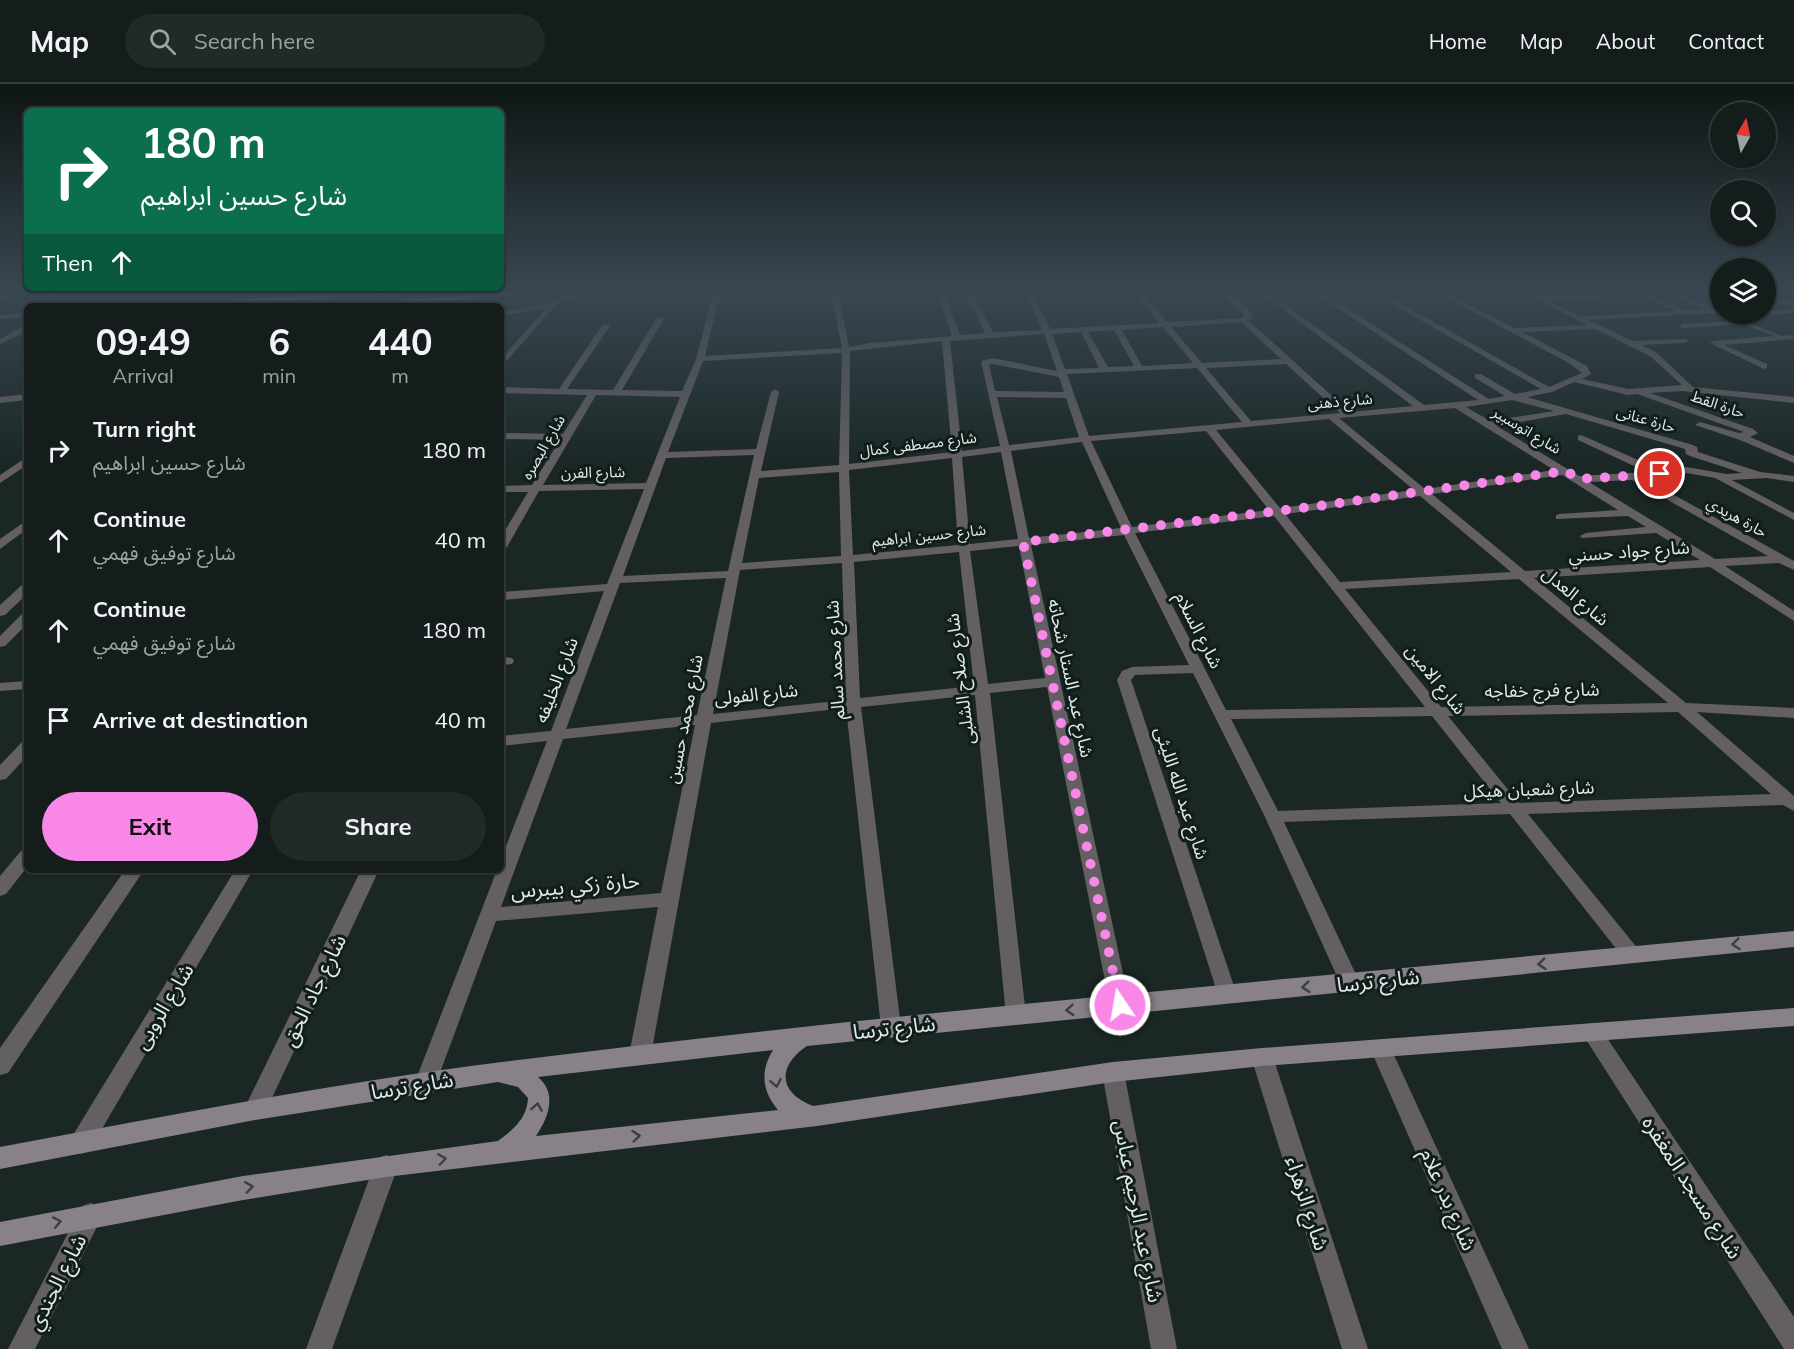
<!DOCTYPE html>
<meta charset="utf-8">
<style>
body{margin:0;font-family:Mulish,"Noto Sans Arabic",sans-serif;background:#212a29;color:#f1f3f6;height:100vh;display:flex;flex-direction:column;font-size:22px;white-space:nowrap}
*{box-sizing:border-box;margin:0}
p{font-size:20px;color:#9da2a3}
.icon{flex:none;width:33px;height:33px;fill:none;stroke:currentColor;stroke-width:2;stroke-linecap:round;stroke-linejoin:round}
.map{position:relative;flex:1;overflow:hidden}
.details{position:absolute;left:24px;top:219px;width:480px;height:570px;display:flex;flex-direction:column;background:#141d1c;border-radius:9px;box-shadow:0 2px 4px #0004,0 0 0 2px #333b3b}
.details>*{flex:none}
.top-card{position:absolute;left:24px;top:24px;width:480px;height:183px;border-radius:9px;box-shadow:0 2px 4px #0004,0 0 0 2px #333b3b;background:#0b6e4f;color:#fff;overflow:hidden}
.needle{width:39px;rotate:9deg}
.fabs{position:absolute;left:1710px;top:18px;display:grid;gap:12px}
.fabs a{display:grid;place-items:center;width:66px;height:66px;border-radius:50%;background:#141d1c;box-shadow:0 2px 4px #0004,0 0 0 2px #333b3b;font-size:30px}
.pin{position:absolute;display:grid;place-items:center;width:51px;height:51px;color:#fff;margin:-26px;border:3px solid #fff;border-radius:50%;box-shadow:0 2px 6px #0007}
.me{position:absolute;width:66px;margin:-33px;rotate:348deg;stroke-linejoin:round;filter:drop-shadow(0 0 4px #0008)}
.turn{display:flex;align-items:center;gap:21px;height:126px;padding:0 18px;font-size:27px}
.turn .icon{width:78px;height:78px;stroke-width:2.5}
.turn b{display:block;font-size:42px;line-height:51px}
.then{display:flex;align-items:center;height:57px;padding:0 18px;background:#0003;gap:12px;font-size:22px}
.eta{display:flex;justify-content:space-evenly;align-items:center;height:102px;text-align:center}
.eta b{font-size:36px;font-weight:700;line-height:42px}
.button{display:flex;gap:12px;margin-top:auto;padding:12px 18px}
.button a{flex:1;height:69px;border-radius:36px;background:#f987e8;color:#111;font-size:24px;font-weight:700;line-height:69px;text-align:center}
.button a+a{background:#212a29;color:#f1f3f6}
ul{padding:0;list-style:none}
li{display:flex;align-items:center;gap:18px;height:90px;padding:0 18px}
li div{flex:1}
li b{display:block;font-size:22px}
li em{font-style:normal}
header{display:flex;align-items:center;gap:36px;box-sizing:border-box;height:84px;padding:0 30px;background:#141d1c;border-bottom:2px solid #333b3b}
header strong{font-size:28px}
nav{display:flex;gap:33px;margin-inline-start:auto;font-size:21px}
.search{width:420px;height:54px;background:#212a29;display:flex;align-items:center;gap:15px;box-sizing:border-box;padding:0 21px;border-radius:33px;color:#9da2a3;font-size:22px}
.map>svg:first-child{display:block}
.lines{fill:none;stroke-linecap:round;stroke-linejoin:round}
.path{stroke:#697573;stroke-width:2;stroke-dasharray:3 1.5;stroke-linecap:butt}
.street{fill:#645f63;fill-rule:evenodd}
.secondary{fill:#888187;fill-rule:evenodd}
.primary{fill:#a49aa2;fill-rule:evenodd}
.oneway{stroke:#3a4041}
.route{stroke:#f987e8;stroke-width:10;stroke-dasharray:0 18}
.labels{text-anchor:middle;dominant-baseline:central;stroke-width:6;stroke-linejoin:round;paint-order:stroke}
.far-street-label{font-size:15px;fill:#e0e9e7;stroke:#101d1b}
.street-label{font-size:18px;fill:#e0e9e7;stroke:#101d1b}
.near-street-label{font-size:21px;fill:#e0e9e7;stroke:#101d1b}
</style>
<header>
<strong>Map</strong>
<div class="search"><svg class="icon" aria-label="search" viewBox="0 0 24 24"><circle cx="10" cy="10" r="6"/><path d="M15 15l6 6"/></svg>Search here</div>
<nav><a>Home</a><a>Map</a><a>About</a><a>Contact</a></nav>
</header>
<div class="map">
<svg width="1794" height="1265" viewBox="0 0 1794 1265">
<rect width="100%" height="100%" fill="#1a2725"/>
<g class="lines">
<path class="path" d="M38,222L63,206"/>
<g class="street">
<path d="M11,206H19L0,219V214Z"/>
<path d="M583,206H593L557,220L501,283V275L546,224L501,232V228L543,220Z"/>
<path d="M714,206H721L705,272L842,264L831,206H838L849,263L870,259L952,252L936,206H943L960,251L985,249L964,206H971L993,248L1042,246L1025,206H1032L1050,245L1159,239L1133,206H1140L1167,238L1243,234L1244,230L1217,206C1228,206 1249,221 1253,233L1249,237L1350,328L1413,322L1257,206H1265L1424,321L1478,316L1310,206H1318L1489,315L1505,312L1475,294V290H1481L1515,310L1541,305L1368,206H1377L1549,303L1582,289L1569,279L1432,206H1441L1514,244L1587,241L1518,206H1527L1542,213L1604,210L1601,214L1549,217L1581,232L1676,227L1628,206H1638L1684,226L1703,225L1659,206H1669L1718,225L1715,229L1589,236L1632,257L1687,255L1688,257L1684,259L1641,261L1656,268L1693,303L1794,313V319L1682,307L1650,309L1753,345L1758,349L1750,353L1794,372V379L1740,356L1695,341L1700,338L1739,349L1744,348L1637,310L1628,311L1574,298L1552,308L1527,313L1693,361L1697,363L1698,368L1760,388L1794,392V398L1767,394L1732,396L1794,429V436L1715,394L1687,389L1645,395L1794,477V486L1779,479L1725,482L1794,527V537L1710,483L1534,494L1686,619L1794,624V634L1697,628L1794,712V727L1783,721L1528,730L1639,866L1642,871L1639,876L1632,879L1625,876L1510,730L1284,738L1360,899L1357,905L1350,907L1343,905L1340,899L1265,733L1193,589L1135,591L1131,596L1237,911L1234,917L1227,919L1220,917L1117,596L1122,587L1132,583L1189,581L1124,451L1031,461L1130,922L1127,928L1120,931L1113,928L1110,922L1047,603L990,609L1026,932L1023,938L1016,941L1009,938L1006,932L975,611L861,623L901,943L898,949L891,952L884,949L881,943L846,624L711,639L651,971L648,978L640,980L632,978L629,971L658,823L496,837L434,1005L426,1008L418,1005L415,998L497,786H501V775L547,657L501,662V652L551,647L604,507L501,516V508L607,500L644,405L539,407L507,463L501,467V453L528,408H501V402L532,401L560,356L501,355V349L563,350L587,311L501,309V303L559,305L603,240H606L610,242L567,305L613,306L656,235L660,233L664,235L622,306L682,307L696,275ZM1241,238L1281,275L1202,279L1171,243ZM1163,243L1193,279L1142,282L1122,246ZM1595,245L1650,272L1682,301L1628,305L1582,295L1591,290L1587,282L1522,248ZM1114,246L1134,282L1108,283L1088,248ZM1081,248L1099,284L1065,285L1052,250ZM1044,250L1057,287L993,274L981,277L1000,362L962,367L950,257ZM942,257L952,368L849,380L850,267ZM842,269L839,381L761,387L779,308L775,305L771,308L756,365L668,368L703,277ZM993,280L1059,293L1064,308L995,307L989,281ZM1286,280L1340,329L1251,337L1206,284ZM1197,284L1242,338L1089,352L1067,290ZM596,311L680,313L646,399L543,401ZM997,313L1066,314L1079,353L1009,361ZM1512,316L1554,327L1490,337L1466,323ZM1455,324L1554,386L1425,405L1339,334ZM1566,330L1685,365L1686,370L1690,372L1742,389L1726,390L1687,383L1661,386L1581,351L1578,352V356L1647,388L1579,392L1497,342ZM1329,335L1414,406L1280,424L1216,346ZM1206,347L1269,426L1132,443L1091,357ZM1082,358L1121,444L1029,454L1011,367ZM1001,368L1018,455L970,460L962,373ZM754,371L728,487L623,492L666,374ZM952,374L958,461L853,471L849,386ZM839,388L841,472L742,479L759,394ZM1562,391L1618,426L1560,430L1556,431V435L1628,432L1646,443L1586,449L1580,452L1582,454L1656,449L1700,476L1525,487L1432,410ZM1632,396L1768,472L1715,475L1589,398ZM1420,412L1511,488L1340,498L1285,430ZM1274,432L1425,623L1226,626L1135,449ZM1019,462L1045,594L988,600L970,467ZM959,468L974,602L860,614L854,478ZM842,479L846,616L713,630L740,486ZM726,494L697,631L566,645L620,499ZM1519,495L1668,619L1441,623L1345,505ZM1678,628L1771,710L1519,719L1448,632ZM1432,632L1501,719L1278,727L1231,635ZM695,641L661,809L501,823L563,655Z"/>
<path d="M1766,209L1794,219V223L1766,213Z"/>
<path d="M247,215L250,219L169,222L173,220Z"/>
<path d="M1794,225V229L1766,231L1763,230H1766V227Z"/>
<path d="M1720,228L1782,252L1794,251V255L1724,261L1767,280V284L1764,285L1710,259L1714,257L1774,252L1743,240L1683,244L1679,242L1683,240L1734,237L1719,232Z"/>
<path d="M27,229V233L0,235V231Z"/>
<path d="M22,243H27V247L0,260V255Z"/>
<path d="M27,310V316L0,319V313Z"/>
<path d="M27,373V381L0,399V391Z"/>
<path d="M27,436V445L0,465V455Z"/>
<path d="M27,499V510L5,531L0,532V521L23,500Z"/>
<path d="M27,529V540L5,562L0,563V552L22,530Z"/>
<path d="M501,573L512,574L514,577L512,580L501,581Z"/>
<path d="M27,597V605L0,607V599Z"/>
<path d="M27,657V672L6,695L0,696V681L22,658Z"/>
<path d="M27,765V783L6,810L0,812V792L21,767Z"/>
<path d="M125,786H144L8,989L0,991V964Z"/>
<path d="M235,786H253L89,1067L81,1070L73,1067L70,1059L73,1051Z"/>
<path d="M361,786H379L263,1033L255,1036L247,1033L244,1026L247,1019Z"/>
<path d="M1592,939L1599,942L1794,1233V1265H1784L1585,954L1582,948L1585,942Z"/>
<path d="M1381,955L1388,958L1529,1265H1502L1370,964L1374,958Z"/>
<path d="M1262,964L1270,966L1273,973L1368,1265H1342L1251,973L1254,966Z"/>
<path d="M1113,978L1121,981L1124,988L1177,1265H1151L1102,988L1105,981Z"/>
<path d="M386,1071L394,1074L398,1082L332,1265H306L374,1082L378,1074Z"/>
<path d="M91,1119L100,1122L103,1131L35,1265H8L82,1122Z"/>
</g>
<path class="secondary" d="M1794,847V863L807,962C777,982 778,1009 813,1022L1113,978L1262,964L1794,924V942L1262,982L1113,998L817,1042L386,1093L243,1116L0,1162V1138L243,1092L498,1057C514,1045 527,1034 528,1014L518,1003L498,998L255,1036L0,1085V1063C167,1032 333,999 502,978C931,924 1363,889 1794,847ZM773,966C760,987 762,1007 778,1026L536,1052C548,1034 558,1010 538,993Z"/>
<g class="primary">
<path d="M391,206L417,207L413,209L247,219L243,217L247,215Z"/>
<path d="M539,206H574L381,222H347L351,220Z"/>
</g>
</g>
<defs><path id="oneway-chevron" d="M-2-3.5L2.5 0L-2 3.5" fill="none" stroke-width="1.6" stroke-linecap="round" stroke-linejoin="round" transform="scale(1.5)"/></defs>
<g class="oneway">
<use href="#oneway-chevron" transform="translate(1736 860) rotate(174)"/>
<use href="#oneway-chevron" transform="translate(1542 880) rotate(174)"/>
<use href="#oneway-chevron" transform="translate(1306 903) rotate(174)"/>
<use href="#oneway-chevron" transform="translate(1070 926) rotate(175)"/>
<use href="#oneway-chevron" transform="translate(776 999) rotate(79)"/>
<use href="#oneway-chevron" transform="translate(537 1023) rotate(-81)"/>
<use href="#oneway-chevron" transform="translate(636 1052) rotate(-6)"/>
<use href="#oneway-chevron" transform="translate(442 1075) rotate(-8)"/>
<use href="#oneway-chevron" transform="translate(249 1103) rotate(-9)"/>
<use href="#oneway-chevron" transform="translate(57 1138) rotate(-11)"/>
</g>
<linearGradient id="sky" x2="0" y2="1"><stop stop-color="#0e1514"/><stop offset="0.54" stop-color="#384751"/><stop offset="1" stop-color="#384751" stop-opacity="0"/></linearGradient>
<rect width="1794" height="383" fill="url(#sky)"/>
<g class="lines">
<path class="route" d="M1120,921L1023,458L1319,422L1566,387L1579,395L1660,390"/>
</g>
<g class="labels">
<g class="far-street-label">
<text transform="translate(1340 317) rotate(-5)">شارع ذهنى</text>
<text transform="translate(1718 320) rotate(19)">حارة القط</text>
<text transform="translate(1646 335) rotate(16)">حارة عنانى</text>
<text transform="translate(1527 346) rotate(31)">شارع اتوسبير</text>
<text transform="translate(918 360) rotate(-7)">شارع مصطفى كمال</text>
<text transform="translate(543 363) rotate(-60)">شارع البصره</text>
<text transform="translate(593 388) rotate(-1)">شارع الفرن</text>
<text transform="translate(1737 433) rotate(29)">حارة هريدي</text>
<text transform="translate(929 451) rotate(-6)">شارع حسين ابراهيم</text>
</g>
<g class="street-label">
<text transform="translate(1629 467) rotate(-4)">شارع جواد حسني</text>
<text transform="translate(1576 512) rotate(40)">شارع العدل</text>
<text transform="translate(1199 546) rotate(63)">شارع السلام</text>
<text transform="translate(835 576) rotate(-93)">شارع محمد سالم</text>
<text transform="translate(1071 594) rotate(78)">شارع عبد الستار شحاته</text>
<text transform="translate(960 595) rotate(-97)">شارع صلاح الشلبى</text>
<text transform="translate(1436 595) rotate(51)">شارع الامين</text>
<text transform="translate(556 596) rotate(-69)">شارع الخليفه</text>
<text transform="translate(1542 606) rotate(-1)">شارع فرج خفاجه</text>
<text transform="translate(756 610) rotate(-6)">شارع الفولى</text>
<text transform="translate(684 635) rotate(-79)">شارع محمد حسين</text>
<text transform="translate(1529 705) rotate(-2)">شارع شعبان هيكل</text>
<text transform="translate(1182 709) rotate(72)">شارع عبد الله الليثى</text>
</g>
<g class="near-street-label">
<text transform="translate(575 801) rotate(-5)">حارة زكي بيبرس</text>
<text transform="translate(1378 896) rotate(-6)">شارع ترسا</text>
<text transform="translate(313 906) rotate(-64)">شارع جاد الحق</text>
<text transform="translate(163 922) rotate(-59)">شارع الروبى</text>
<text transform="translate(894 943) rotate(-6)">شارع ترسا</text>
<text transform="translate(412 1001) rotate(-9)">شارع ترسا</text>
<text transform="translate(1693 1103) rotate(57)">شارع مسجد المغفره</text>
<text transform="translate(1449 1115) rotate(66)">شارع بدر علام</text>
<text transform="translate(1308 1119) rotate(72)">شارع الزهراء</text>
<text transform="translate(1139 1127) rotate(79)">شارع عبد الرحيم عباس</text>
<text transform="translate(56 1198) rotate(-63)">شارع الجندي</text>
</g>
</g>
</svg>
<div class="fabs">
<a><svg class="needle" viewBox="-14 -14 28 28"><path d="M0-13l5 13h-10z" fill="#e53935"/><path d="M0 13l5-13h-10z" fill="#9da2a3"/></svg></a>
<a><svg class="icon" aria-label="search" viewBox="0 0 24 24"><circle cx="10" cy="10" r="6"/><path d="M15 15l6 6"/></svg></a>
<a><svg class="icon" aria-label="layers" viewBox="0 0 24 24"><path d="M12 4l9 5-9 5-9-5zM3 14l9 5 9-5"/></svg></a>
</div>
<div class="pin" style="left:1660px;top:390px;background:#d93025"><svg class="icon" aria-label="arrive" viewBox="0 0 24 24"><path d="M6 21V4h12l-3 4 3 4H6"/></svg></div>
<svg class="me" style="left:1120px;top:921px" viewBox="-20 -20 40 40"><circle r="17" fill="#f987e8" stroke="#fff" stroke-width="3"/><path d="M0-11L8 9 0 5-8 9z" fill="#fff"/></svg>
<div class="top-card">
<div class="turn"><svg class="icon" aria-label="right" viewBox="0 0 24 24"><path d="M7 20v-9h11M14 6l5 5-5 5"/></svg><div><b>180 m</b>شارع حسين ابراهيم</div></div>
<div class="then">Then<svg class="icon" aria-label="ahead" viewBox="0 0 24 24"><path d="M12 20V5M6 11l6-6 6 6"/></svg></div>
</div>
<section class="details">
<div class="eta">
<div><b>09:49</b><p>Arrival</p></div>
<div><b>6</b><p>min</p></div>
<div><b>440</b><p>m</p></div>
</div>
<ul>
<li><svg class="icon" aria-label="right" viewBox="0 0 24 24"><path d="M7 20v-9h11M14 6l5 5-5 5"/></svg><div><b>Turn right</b><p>شارع حسين ابراهيم</p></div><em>180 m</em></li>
<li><svg class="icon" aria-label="ahead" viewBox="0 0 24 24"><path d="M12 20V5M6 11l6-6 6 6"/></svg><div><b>Continue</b><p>شارع توفيق فهمي</p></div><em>40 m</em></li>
<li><svg class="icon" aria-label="ahead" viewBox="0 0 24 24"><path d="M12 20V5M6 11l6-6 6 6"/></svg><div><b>Continue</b><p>شارع توفيق فهمي</p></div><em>180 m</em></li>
<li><svg class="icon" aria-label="arrive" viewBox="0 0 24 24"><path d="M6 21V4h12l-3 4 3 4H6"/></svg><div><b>Arrive at destination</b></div><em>40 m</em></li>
</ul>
<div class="button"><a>Exit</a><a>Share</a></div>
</section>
</div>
